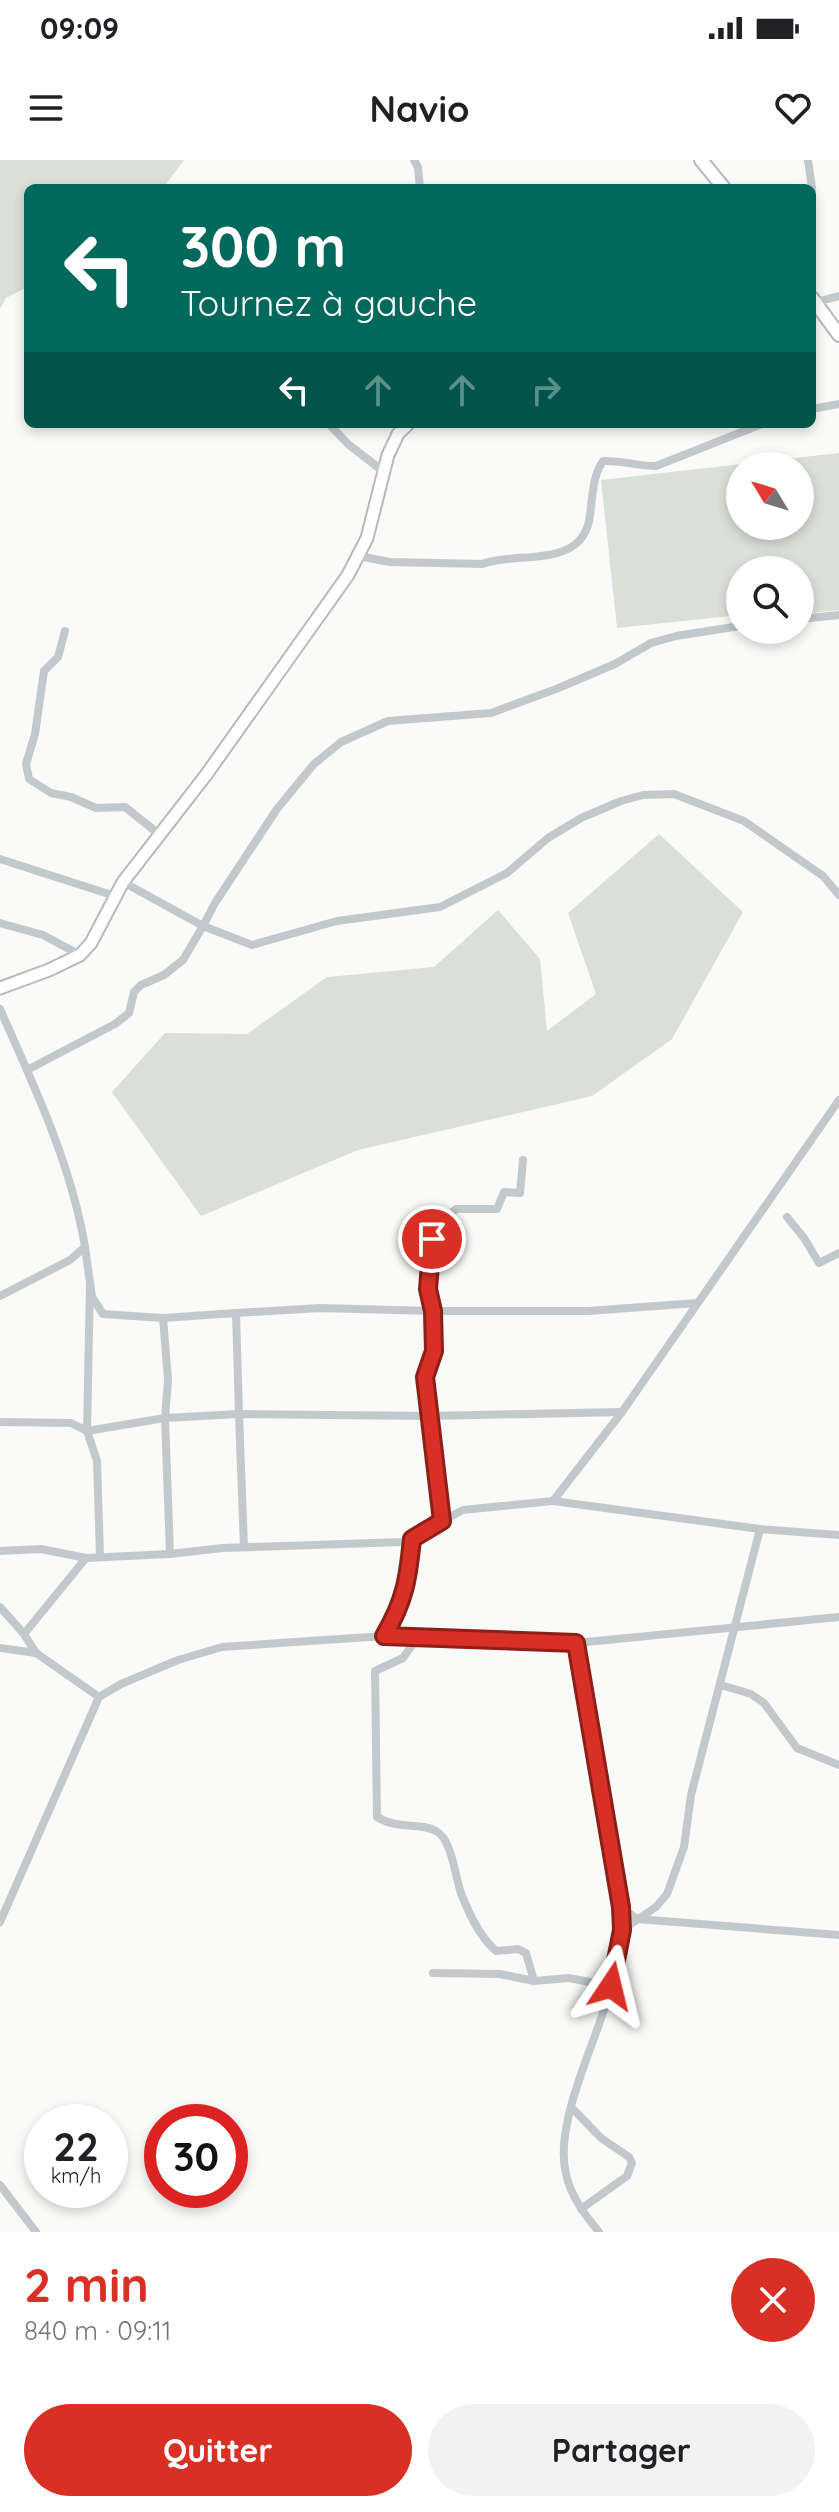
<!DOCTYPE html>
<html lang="fr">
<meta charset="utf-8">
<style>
body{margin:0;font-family:Quicksand,sans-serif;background:#f2f2f2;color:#202124;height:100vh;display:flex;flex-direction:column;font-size:30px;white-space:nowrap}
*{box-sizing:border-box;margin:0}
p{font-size:26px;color:#757577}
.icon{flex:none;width:44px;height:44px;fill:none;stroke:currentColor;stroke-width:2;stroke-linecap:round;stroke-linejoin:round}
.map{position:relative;height:2072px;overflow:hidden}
.drawer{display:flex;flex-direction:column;background:#fff;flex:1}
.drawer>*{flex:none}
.guide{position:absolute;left:24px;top:24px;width:792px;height:244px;border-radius:12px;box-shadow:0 4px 12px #0003;background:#00695c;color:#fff;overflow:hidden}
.needle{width:52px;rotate:308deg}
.buttons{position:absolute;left:726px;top:292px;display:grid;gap:16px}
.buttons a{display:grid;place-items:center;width:88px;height:88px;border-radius:50%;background:#fff;box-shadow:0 4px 12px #0003;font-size:40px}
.speed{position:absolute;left:24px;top:1944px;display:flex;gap:16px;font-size:40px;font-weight:700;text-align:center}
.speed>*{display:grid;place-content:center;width:104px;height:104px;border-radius:50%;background:#fff;box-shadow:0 4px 12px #0003;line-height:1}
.speed small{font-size:20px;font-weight:400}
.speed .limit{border:12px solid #d22;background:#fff;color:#111}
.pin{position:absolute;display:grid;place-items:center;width:68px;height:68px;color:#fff;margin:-34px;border:4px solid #fff;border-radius:50%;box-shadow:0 2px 8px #0007}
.me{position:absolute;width:88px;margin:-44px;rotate:10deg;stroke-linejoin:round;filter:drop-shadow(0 0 6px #0008)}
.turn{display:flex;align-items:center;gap:28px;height:168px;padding:0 24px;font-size:36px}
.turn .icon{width:104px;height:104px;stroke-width:2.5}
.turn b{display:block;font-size:56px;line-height:68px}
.lanes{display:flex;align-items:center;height:76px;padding:0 24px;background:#0003;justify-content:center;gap:40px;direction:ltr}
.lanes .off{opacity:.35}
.round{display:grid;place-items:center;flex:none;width:84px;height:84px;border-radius:42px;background:#f2f2f2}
.overview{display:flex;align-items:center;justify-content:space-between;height:136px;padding:0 24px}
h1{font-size:48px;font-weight:700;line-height:60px;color:#d93025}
.action{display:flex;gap:16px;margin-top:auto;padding:16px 24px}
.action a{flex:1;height:92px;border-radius:48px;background:#d93025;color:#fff;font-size:32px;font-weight:700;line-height:92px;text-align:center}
.action a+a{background:#f2f2f2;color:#202124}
.status{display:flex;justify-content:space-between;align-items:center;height:56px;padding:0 40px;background:#fff;direction:ltr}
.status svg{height:22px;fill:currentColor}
header{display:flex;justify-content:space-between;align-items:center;height:104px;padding:0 24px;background:#fff;font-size:36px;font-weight:700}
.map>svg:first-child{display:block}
.green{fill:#dadfd7;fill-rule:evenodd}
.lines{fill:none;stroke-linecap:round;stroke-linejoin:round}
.major-casing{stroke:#b5babe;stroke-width:15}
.highway-casing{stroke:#b4b9bd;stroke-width:16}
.minor{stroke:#c3c8cc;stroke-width:8}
.major{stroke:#fff;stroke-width:11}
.highway{stroke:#fff;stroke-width:12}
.route-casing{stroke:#8d1f18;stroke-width:20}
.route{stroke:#d93025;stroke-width:14}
</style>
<div class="status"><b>09:09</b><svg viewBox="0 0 49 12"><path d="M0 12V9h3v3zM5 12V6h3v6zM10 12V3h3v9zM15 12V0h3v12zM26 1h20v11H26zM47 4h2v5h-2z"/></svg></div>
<header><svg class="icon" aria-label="menu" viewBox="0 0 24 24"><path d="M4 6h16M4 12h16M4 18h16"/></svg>Navio<svg class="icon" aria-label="heart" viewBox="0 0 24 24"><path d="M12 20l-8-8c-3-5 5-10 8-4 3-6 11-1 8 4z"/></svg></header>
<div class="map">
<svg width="839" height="2072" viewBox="0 0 839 2072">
<rect width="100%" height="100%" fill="#fafaf8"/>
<g class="green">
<path d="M0,0H184L163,28H28V127L6,138L0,149Z"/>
<path d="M839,293V450L800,454V410H740V455L617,468L601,320ZM740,306H800V366H740Z"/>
<path d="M659,674L743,752L672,879L592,936L358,990L201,1056L112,932L165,873L247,874L327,817L434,807L498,750L540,799L547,871L596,834L568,753Z"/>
</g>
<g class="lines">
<defs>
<path id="major" d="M0,828L49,810L80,795L91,783L123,722L206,615L348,415L367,378L388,295L398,274L408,264"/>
<g id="highway">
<path d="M701,0L724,28"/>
<path d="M812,138L839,175"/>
</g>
</defs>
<use href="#major" class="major-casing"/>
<use href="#highway" class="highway-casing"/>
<g class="minor">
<path d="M414,0L418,7L420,28"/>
<path d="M808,0L812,28"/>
<path d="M812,29V78"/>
<path d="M816,142L839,136"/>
<path d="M812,249L839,244"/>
<path d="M329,264L348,284L384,312"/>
<path d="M358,396L390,402L482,404C516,391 579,409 589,361C593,341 591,318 603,301C621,300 637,306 656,306L762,264"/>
<path d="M800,459L839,455"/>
<path d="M65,471L58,497L44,511L35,574L26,604L29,619L51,633L71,637L96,648L125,647L159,674"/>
<path d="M0,699L115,736"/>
<path d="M123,722L203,766L215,743L277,649L314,604L341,582L388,561L491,553L556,529L615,504L651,483L676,476L740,466"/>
<path d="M0,763L43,775L80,795"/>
<path d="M0,849C34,926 71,1003 85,1087L70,1100L0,1136"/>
<path d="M27,910L115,864L129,853L134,832L141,825L164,815L183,800L203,766L252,785L337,761L440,747L507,713L548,678L581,658L621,641L643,635L674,634L744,661L823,716L839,735"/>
<path d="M523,1000L520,1033L504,1032L497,1049H456L435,1068L428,1129L433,1151H588L697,1143"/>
<path d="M787,1057L804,1078L819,1103L839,1093"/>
<path d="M85,1087L90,1123L87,1271L165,1258L168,1220L163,1158"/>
<path d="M90,1123L92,1137L103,1154L163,1158L236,1153L239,1254L165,1258L170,1394"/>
<path d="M236,1153L320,1148L433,1151L434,1191L425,1217L430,1256L622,1252"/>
<path d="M0,1262L71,1263L87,1271L97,1301L100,1396"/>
<path d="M553,1341L622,1252L839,940"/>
<path d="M244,1387L239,1254L430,1256L442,1361"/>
<path d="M0,1391L41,1389L86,1398L170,1394L222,1388L403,1382L463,1350L553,1341L760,1369L839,1375"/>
<path d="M0,1447L24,1474L36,1493L99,1537"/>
<path d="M24,1474L86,1398"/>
<path d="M384,1476C406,1438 407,1421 412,1379"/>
<path d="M418,1477L403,1498L375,1511L377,1657C398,1670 420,1662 436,1671C452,1679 455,1717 461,1733C469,1754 479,1776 496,1791L518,1789L526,1793L534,1821"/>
<path d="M576,1483L621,1747C622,1773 618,1800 611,1826C599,1878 553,1961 566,2014C571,2037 585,2055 599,2072"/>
<path d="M0,1488L36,1493"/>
<path d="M721,1525L751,1534L764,1543L797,1588L839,1605"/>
<path d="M621,1747L637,1759L839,1775"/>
<path d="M0,1762L99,1537L121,1524L178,1500L222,1487L384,1476L576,1483L839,1457"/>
<path d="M622,1770L656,1747L667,1734L684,1687L691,1635L760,1369"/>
<path d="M433,1813L500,1814L534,1821L569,1818L611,1826"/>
<path d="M572,1948L601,1978L629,1997L632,2003L627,2016L581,2049"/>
<path d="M0,2025L36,2072"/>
</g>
<use href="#major" class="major"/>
<use href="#highway" class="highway"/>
</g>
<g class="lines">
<defs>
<path id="route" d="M432,1079L428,1129L433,1151L434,1191L425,1217L442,1361L412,1379C408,1419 405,1440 384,1476L576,1483L621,1747L622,1770L611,1826"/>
</defs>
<use href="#route" class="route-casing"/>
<use href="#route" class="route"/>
</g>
</svg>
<div class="buttons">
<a><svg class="needle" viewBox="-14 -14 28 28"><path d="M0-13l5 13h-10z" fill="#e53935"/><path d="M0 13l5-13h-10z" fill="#757577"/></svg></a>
<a><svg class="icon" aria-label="search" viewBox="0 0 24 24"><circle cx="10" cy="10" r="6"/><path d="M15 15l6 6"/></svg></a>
</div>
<div class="speed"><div>22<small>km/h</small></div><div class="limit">30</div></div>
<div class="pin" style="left:432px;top:1079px;background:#d93025"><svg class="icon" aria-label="arrive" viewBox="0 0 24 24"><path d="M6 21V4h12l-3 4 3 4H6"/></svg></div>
<svg class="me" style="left:611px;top:1826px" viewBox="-20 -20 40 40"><path d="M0-17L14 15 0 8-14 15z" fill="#d93025" stroke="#fff" stroke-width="4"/></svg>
<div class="guide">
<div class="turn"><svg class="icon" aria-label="left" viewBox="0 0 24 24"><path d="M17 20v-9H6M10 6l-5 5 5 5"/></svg><div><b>300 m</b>Tournez à gauche</div></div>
<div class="lanes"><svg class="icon" aria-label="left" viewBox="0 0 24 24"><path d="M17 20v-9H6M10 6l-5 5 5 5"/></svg><svg class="icon off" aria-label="ahead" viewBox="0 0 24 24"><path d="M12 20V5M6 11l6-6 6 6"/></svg><svg class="icon off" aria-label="ahead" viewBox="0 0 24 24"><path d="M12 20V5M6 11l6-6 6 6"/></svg><svg class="icon off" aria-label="right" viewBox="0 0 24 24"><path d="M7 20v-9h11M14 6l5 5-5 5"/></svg></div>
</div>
</div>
<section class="drawer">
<div class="overview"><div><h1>2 min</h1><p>840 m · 09:11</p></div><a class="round" style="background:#d93025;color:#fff"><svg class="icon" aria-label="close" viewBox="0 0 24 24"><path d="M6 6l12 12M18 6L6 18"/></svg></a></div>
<div class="action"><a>Quitter</a><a>Partager</a></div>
</section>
